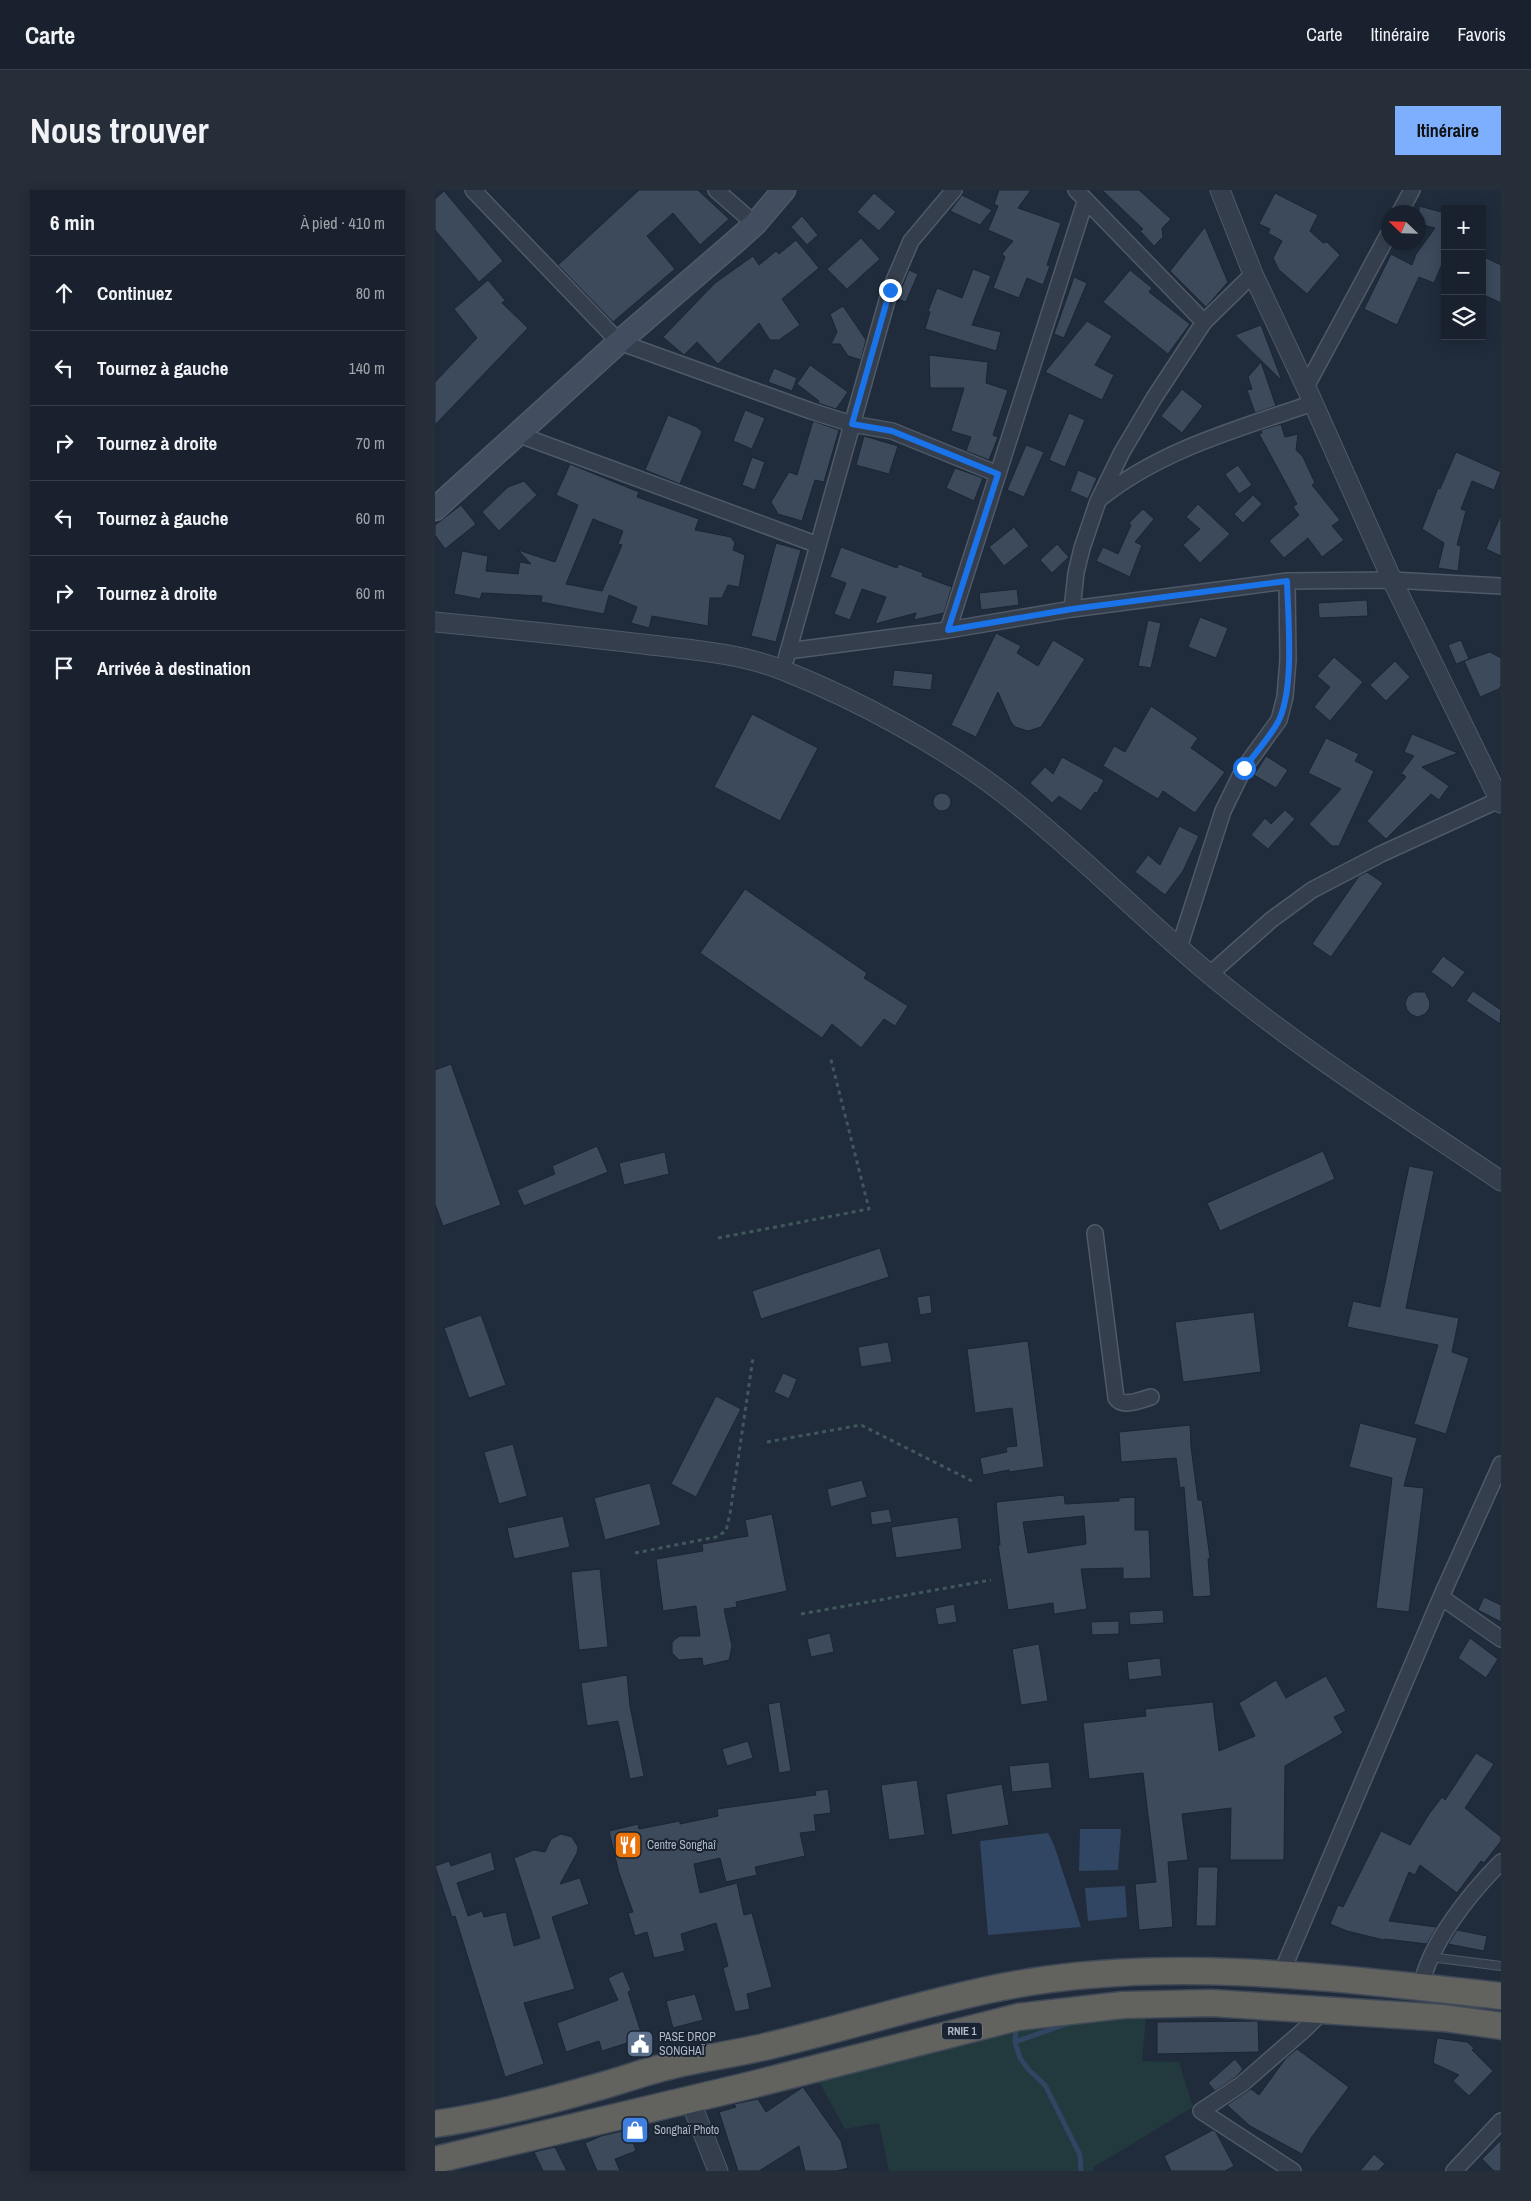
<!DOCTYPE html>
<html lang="fr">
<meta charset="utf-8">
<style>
:root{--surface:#18212d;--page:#252e39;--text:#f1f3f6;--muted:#9fa3aa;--line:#363e49;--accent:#7eafff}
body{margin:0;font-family:"Archivo Narrow",sans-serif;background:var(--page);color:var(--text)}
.controls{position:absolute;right:15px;top:15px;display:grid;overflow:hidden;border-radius:0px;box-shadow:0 2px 12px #0003}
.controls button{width:45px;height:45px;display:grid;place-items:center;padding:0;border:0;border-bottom:1px solid var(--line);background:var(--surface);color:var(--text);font:25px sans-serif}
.compass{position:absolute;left:946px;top:15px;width:45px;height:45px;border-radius:50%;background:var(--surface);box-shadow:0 2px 12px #0003;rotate:293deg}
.stop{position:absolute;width:15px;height:15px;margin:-11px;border:4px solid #1a73e8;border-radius:50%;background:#fff}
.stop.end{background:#1a73e8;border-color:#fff;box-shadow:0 1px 5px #0008}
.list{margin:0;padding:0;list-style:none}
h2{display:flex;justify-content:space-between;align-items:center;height:65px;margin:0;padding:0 20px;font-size:21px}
h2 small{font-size:16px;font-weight:400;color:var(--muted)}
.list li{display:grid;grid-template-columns:32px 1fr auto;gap:15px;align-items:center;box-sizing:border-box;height:75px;padding:0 20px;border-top:1px solid var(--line)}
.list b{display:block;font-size:19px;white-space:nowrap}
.list em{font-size:16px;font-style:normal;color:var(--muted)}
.icon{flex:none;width:28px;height:28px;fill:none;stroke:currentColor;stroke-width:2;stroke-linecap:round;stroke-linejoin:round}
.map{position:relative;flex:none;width:1066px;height:1981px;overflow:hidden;border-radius:0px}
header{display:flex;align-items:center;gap:30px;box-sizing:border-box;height:70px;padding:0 25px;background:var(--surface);border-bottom:1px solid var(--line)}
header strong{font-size:24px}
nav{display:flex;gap:28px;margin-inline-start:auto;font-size:18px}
.intro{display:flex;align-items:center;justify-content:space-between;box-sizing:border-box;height:120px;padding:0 30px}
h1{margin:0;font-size:35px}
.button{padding:12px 22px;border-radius:0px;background:var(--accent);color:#111;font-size:18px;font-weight:700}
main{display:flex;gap:30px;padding:0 30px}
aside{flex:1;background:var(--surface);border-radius:0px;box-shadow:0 2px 12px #0003}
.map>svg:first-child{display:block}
</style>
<header>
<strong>Carte</strong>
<nav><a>Carte</a><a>Itinéraire</a><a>Favoris</a></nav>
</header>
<div class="intro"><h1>Nous trouver</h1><a class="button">Itinéraire</a></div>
<main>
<aside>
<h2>6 min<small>À pied · 410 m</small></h2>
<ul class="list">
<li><svg class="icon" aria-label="ahead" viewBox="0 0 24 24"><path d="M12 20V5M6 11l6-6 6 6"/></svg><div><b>Continuez</b></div><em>80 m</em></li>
<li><svg class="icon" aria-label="left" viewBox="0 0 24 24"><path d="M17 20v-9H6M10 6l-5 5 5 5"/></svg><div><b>Tournez à gauche</b></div><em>140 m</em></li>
<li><svg class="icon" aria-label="right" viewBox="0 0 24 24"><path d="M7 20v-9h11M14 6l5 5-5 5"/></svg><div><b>Tournez à droite</b></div><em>70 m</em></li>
<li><svg class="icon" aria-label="left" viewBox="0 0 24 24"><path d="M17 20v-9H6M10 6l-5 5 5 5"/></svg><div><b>Tournez à gauche</b></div><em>60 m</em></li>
<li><svg class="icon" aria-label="right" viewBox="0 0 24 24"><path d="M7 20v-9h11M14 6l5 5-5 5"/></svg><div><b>Tournez à droite</b></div><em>60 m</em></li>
<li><svg class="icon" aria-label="arrive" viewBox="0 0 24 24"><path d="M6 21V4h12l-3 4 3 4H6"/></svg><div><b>Arrivée à destination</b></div></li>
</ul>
</aside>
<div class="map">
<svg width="1066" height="1981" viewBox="0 0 1066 1981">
<rect width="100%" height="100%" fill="#202c3c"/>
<!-- green -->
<path fill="#223a3d" d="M562,1826l149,1 -4,44 37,1 14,45 -99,60 -1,4h-204l-10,-48 -34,6 -34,-62 127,-39 18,19 41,-10z"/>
<!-- water -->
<path fill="#314663" d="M645,1639h41l-3,41 -39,1z
M613,1643l6,12 27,82 -93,8 -8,-94z
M690,1696l2,31 -39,4 -3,-33z"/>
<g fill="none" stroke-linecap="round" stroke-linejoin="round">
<!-- stream -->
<path stroke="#314663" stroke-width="5" d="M581,1838l-1,14 5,16 9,12 16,15 35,70 1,16
M580,1852l54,-19"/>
</g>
<!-- building -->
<path fill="#3c4a5c" stroke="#1b2533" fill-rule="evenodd" d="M204,0h59l31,29 -29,26 -27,-32 -26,23 28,33 -62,53 -55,-57z
M564,0h32l-13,18 43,15 -14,42 3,1 -7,19 -16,-7 -8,20 -26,-10 12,-31 -3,-3 11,-13 -25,-11 10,-24 -4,-2z
M667,0h37l32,29 -9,9 1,9 -9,9 -14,-15 3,-2z
M9,1l59,70 -24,21 -44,-52v-31z
M439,3l22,19 -17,19 -22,-19z
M840,3l43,22 -8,16 13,12 4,-1 13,13 -33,39 -28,-24 -6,-12 9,-17 -14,-8 2,-4 -11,-5z
M527,5l30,15 -12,15 -30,-14z
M984,16l26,7v44l-11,26 -15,-6 -22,48 -33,-16 27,-55 21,11 4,-11 19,-26 -16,-4z
M367,26l16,19 -11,10 -16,-18z
M770,37l23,55 -22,25 -36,-36z
M426,48l19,21 -33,30 -20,-20z
M361,50l23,28 -37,31 18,26 -21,15h-9l-11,-17 -41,41 -21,-22 -13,13 -21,-18 52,-54 38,-27 6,9 17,-14 3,3z
M1047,66l19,9v38l-19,-9z
M538,79l18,7 -19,49 29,7 -5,19 -71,-22 5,-17 -2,-1 9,-23 25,10z
M474,80l9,4 -12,28 -9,-3z
M695,80l22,18 -3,4 41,32 -22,30 -65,-52z
M639,87l13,6 -23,55 -10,-4z
M53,90l17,20 -3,3 26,25 -93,97v-43l42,-44 -23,-29z
M408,116l23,34 -5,20 -13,-4 -8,-12h-9l6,-12 -7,-18z
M652,131l25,15 -17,29 19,10 -12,25 -57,-28z
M826,135l21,56 -47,-46z
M494,165l59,7 -2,21 22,7 -15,45 5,2 -9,23 -23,-9 5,-14 -20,-6 13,-43h-34z
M826,172l15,44 -21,7 -8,-23 5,-1 -4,-12z
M375,175l38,27 -12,17 -18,-6 1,-2 -22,-17z
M339,178l23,10 -5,13 -24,-9z
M747,199l21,17 -21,27 -21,-17z
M310,220l20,8 -13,31 -19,-8z
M634,223l16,7 -20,47 -16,-7z
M233,225l29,12 5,5 -22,52 -35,-14z
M378,231l26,9 -15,52 -9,-2 -13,41 -24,-7 -7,-12 18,-30 8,3z
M846,234l4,13 13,-3 -2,16 7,7 12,26 -3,2 28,35 -8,6 12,14 -22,17 -14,-19 -24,20 -15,-17 30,-26 -6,-8 4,-3 -38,-70 3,-1 -1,-3z
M429,246l34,10 -9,28 -33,-9z
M591,255l18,7 -20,45 -17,-7z
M1021,262l45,20 -7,18 -22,-9 -11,28 5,2 -9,34 4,1 -3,25 -20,-3 6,-25 -22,-14 16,-41 2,1z
M317,267l13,5 -10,28 -13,-5z
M135,274l69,28 -2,5 62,22 -4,11 36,7 4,6 -2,7 12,5 -6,32 -11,-2 -6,13h-12l-2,28 -56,-10 -3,12 -18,-5 6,-16 -28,-12 -5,19 -63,-12 1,-6 -60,-3 -2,6 -26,-5 8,-43 26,5 -2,15 32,3 2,-12 11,2 -13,-14 37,12 23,-57 -22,-10zM158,329l30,12 -5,13 4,1 -20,46 -36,-7z
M803,275l14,20 -13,9 -14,-20z
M520,278l28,10 -9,23 -28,-13z
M643,280l19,8 -9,21 -18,-8z
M89,291l13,14 -38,36 -17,-19 26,-25z
M818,305l9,9 -19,19 -9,-9z
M763,314l32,30 -30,29 -17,-18 17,-16 -14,-12z
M26,315l15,19 -31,25 -10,-14v-10z
M708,319l11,10 -19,23 7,3 -12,32 -34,-16 7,-14 15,7 13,-29 -2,-2z
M1066,325v41l-15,-7z
M579,337l15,19 -25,20 -15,-19z
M341,353l25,7 -25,92 -25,-6z
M622,354l12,13 -17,16 -12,-13z
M406,357l56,21 2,-4 24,9 -1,3 30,11 -8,26 -30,7 2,-7 -41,11 11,-27 -24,-8 -12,31 -16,-6 12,-31 -16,-6z
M582,399l2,16 -38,5 -2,-17z
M932,410l1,16 -49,2 -1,-15z
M765,427l28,11 -12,30 -28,-11z
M713,430l13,3 -10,45 -13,-2z
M561,443l25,13 -4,7 21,13 15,-26 32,19 -44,68 -13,4 -13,-4 -4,-5 -13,-30 -22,45 -25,-12z
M1026,450l8,19 -13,5 -8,-19z
M1055,462l11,6v28l-2,3 -19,8 -16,-36z
M899,467l29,25 -33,39 -16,-14 16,-20 -13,-11z
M960,471l15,16 -24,24 -16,-16z
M459,480l39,4 -2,16 -39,-4z
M716,516l47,32 -7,10 34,24 -30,41 -32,-22 -5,8 -55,-33 11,-20 11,6z
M317,524l66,34 -38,73 -66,-34z
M977,544l46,19 -36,14 27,19 -10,14 -8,-6 -45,45 -19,-18 39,-44 -3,-3 -4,2 15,-20 -10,-4z
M891,548l33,16 -4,7 19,10 -35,75h-7l-23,-22 32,-35 -33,-16z
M831,566l22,14 -12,18 -22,-13z
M627,567l42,23 -7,13 -2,-1 -14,19 -22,-15 -7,7 -22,-20 15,-16 8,7z
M498 612a9 9 0 1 1 18 0a9 9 0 1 1-18 0Z
M850,620l10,9 -27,30 -17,-14 14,-17 6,6z
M744,636l20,10 -16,35 -18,24 -30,-23 13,-17 12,10z
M932,682l16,11 -52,74 -19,-13 47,-68z
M310,699l122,84 -3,5 44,28 -13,20 -11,-7 -23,29 -29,-24 -10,14 -122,-85z
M1008,766l22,16 -12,16 -22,-16z
M1038,801l28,19 -1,14 -34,-23z
M979,802h11l5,10 -1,7 -4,5 -7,3 -6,-2 -5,-5 -2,-7 3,-7z
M16,874l50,141 -58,21 -8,-22v-134z
M162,956l11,26 -84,34 -7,-16 38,-16 -3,-8z
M888,961l12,28 -115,52 -13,-28z
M230,962l4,22 -45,11 -5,-22z
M974,976l25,5 -28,137 53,10 -7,34 17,6 -23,76 -32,-10 24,-79 -91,-18 6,-26 27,6z
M445,1058l9,29 -128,42 -9,-28z
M495,1105l2,18 -12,2 -3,-18z
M819,1122l7,60 -78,10 -8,-60z
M46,1125l25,70 -37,13 -25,-70z
M593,1151l16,126 -35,5v-2l-26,5 -3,-17 27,-6 -1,-5 11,-1 -5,-38 -37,5 -8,-64z
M453,1152l4,20 -31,5 -3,-20z
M348,1183l14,6 -8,20 -15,-7z
M281,1206l25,13 -45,88 -25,-13z
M925,1233l57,15 -13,48 20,2 -15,124 -33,-4 16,-130 -43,-11z
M755,1235l1,22 7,53h4l8,58 -2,1 3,37 -18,1 -9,-110 -4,1 -4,-30 -55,4 -2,-30z
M78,1254l14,52 -28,8 -15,-52z
M427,1290l5,17 -36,10 -4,-18z
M215,1293l11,42 -56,15 -11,-42z
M629,1305l1,9 54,-3v-3l16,-1v33h14l2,48 -28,1v-11l-42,1 6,40 -33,5 -1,-11 -45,7 -10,-65h2l-4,-43zM649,1326l2,28 -58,9 -5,-31z
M454,1319l3,13 -20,3 -2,-13z
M337,1324l15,77 -51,11 1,5 -13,2 8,37 -3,14 -26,6 -1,-8 -23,2 -7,-7v-10l3,-4 5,-3h20l-4,-30 -33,5 -7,-52 47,-8 -1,-7 46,-8 -3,-16z
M128,1326l7,31 -56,12 -7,-31z
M523,1327l4,32 -66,9 -5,-31z
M165,1379l8,78 -29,3 -8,-78z
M1049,1407l17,8v17l-23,-12z
M519,1414l3,18 -19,3 -3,-17z
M728,1420l1,13 -34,2 -1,-13z
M684,1431v13l-27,1 -1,-13z
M395,1443l4,19 -23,5 -4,-18z
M1035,1448l28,21 -12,19 -28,-20z
M604,1454l9,57 -27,4 -9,-56z
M725,1468l2,18 -33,4 -2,-18z
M192,1485l3,31 14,70 -14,3 -12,-58 -31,5 -6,-43z
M891,1486l20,35 -12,6 9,16 -58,33 -1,94h-54l1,-52 -49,6 6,46 -20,2 5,65 -34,3 -4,-46 21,-2 -13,-109 -54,6 -6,-56 63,-7 -1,-7 68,-7 6,49 36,-15 -16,-33 37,-23 10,18z
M345,1512l11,69 -12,2 -11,-69z
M313,1551l5,17 -26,8 -5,-17z
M1041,1563l18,11 -29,44 36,29v4l-17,22 -3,-2 -24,32 -37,-28 -5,10 -6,-3 -20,49 48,6 -10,17 -42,-5 -1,1 -37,-9 -17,-7 8,-19 5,2 38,-76 29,14 19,-31 13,-17 3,3z
M614,1572l3,26 -40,4 -3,-26z
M482,1590l8,55 -36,5 -8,-55z
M567,1594l7,41 -57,10 -6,-41z
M393,1599l3,24 -17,2 2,16 -16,2 5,23 -50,11 2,8 -31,7 -6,-24 -26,6 6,29 37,-10 7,32 8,-2 20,74 -25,7 3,15 -15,3 -12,-44 5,-2 -12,-43 -35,11 4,17 -31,7 -7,-26 -12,4 -7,-23 5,-1 -14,-39 -10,-42 29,-7 1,5 41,-8v3l38,-8 -1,-7 99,-14 -1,-4z
M126,1644l11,3 6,10 -1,6 -17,31 20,-6 9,26 -37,13 23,72 -51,14 20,61 -39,13 -50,-161 -3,1 -17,-51 14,-5 2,5 40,-14 4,18 -38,13 11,33 14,-5 2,6 22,-5 8,34 26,-8 -26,-80 20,-8 11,2 6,-13z
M763,1677h20l-2,59h-20z
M1022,1740l30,6 -3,15 -36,-7z
M188,1781l8,19 -3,2 15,46 -41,13 -3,-10 -33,11 -9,-29 61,-23 -10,-22z
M260,1804l8,26 -30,8 -7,-27z
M823,1831l1,31 -102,2v-32z
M1002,1848l30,4 7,6 -2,2 21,21 -24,25 -16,-15 6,-6 -26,-12z
M862,1859l52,38 -38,51 -9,16 -52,-28 -23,-21 24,-16 8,6 27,-37z
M800,1869l8,10 -7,8 -21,14 -7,-8z
M368,1897l38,54 7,27 -11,3h-32l-6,-25 -40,25h-21l-19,-59 17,-5 -2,-3 24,-5 8,13z
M212,1935l2,7 -17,6 4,13 -21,8 5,12h-23l-12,-28 16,-7z
M778,1940l3,2 18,34 -9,5h-54l-7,-15z
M1066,1950v31h-7l-12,-12z
M120,1957l12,24h-24l-9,-19z
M939,1964l11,10 -7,7h-18z"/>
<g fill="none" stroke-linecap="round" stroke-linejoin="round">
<!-- service casing -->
<g stroke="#4f5967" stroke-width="10">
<path id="service" d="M995,1767l71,9"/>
</g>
<!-- minor casing -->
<g stroke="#4f5967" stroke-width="18">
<path id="minor" d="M38,0l146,152 192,69 41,13 40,7 106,43
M281,0l39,34
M641,0l128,132
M965,22l12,-22
M871,197l83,-154
M82,244l301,111
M666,308c61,-49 140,-70 212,-95
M637,419l4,-36 6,-25 16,-47 24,-49 32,-54 50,-76 49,-48
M513,440l137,-428
M353,461l160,-21 124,-21 215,-28 105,-1 109,6
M351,469l104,-369 21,-49 43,-51
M744,758l44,-137 21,-43 35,-48 6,-23 3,-37 -1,-79
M775,784l61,-54 41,-30 69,-36 120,-55
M660,1043l21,165c7,10 24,2 35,-1
M1006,1407l60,42
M846,1784l160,-377 60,-133
M986,1797c8,-43 49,-94 80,-125
M858,1981l-92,-60 41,-27 63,-55 19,-19
M1019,1981l47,-50"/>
</g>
<!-- tertiary casing -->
<g stroke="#4f5967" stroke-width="21">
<path id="tertiary" d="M785,0l33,84 53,113 86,193 109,223
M0,432c72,7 144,14 216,23 45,5 92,9 134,26 75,30 158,75 222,125 70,55 132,119 200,176 92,77 195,142 294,209
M255,1910l28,71"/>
</g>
<!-- secondary casing -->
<g stroke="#4f5967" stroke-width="25">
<path id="secondary" d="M0,319l184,-167 117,-101 19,-17 29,-34"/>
</g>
<!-- trunk casing -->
<g stroke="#3f4957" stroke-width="29">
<path id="trunk" d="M0,1934c54,-8 107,-21 159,-36 27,-7 52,-17 79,-23 30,-7 61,-11 91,-18 79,-18 157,-44 238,-60 162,-32 336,-9 499,9
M0,1970l316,-75 267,-68 105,-12 89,-2 232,15 57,8"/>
</g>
<!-- path -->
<path stroke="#40575b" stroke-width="3" stroke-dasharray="4 4" stroke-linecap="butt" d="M283,1048l151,-29 -39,-153
M332,1252l94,-17 111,56
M200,1363l81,-16 10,-6 4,-17 23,-156
M366,1424l190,-34"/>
<!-- service -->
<use href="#service" stroke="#343e4c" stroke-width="8"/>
<!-- minor -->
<use href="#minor" stroke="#343e4c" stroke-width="15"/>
<!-- tertiary -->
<use href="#tertiary" stroke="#343e4c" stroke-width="19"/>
<!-- secondary -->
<use href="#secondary" stroke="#424d60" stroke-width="22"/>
<!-- trunk -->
<use href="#trunk" stroke="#62625e" stroke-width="26"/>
</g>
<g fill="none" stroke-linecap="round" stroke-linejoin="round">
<!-- route -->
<path stroke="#1a73e8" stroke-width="6" d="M455,100l-38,134 40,7 106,43 -50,156 124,-21 215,-28c1,38 8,108 -9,141 -9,16 -22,31 -34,46"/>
</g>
<!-- icons -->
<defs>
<g id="restaurant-square" transform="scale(1.4375)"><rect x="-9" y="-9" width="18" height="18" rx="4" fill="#e8710a" stroke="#1a2331"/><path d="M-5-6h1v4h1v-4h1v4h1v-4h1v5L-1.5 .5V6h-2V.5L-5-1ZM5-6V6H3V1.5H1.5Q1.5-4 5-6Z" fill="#fff"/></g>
<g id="civic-square" transform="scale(1.4375)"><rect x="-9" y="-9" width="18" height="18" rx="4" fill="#5c6f8a" stroke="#1a2331"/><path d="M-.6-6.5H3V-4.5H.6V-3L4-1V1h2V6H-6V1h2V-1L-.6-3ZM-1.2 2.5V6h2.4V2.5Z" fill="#fff"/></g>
<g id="shop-square" transform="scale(1.4375)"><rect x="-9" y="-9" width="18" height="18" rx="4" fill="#3f7fe0" stroke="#1a2331"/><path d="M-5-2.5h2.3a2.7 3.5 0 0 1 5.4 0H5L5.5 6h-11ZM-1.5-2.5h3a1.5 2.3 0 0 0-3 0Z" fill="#fff"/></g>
</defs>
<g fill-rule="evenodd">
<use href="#restaurant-square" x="193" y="1655"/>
<use href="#civic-square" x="205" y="1854"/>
<use href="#shop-square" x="200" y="1940"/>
</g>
<g text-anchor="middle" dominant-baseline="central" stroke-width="4" stroke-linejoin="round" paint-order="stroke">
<!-- shield labels -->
<rect fill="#1a2331" stroke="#828c9b" stroke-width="1" x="507" y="1832.5" width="40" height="17" rx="4"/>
<g font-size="11" font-weight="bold" fill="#afb9c8">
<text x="527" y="1841">RNIE 1</text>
</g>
<!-- poi labels -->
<g font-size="12" fill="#afb9c8" stroke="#1a2331" text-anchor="start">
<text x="212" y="1655">Centre Songhaî</text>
<text x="224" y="1847">PASE DROP<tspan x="224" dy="14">SONGHAÏ</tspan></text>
<text x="219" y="1940">Songhaï Photo</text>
</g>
</g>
</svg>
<div class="controls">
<button>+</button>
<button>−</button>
<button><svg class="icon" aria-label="layers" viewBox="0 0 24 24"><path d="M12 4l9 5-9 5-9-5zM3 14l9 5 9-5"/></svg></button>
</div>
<svg class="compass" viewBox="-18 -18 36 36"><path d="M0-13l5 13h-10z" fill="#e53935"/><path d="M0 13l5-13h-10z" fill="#9fa3aa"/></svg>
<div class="stop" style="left:809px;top:578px"></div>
<div class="stop end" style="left:455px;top:100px"></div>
</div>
</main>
